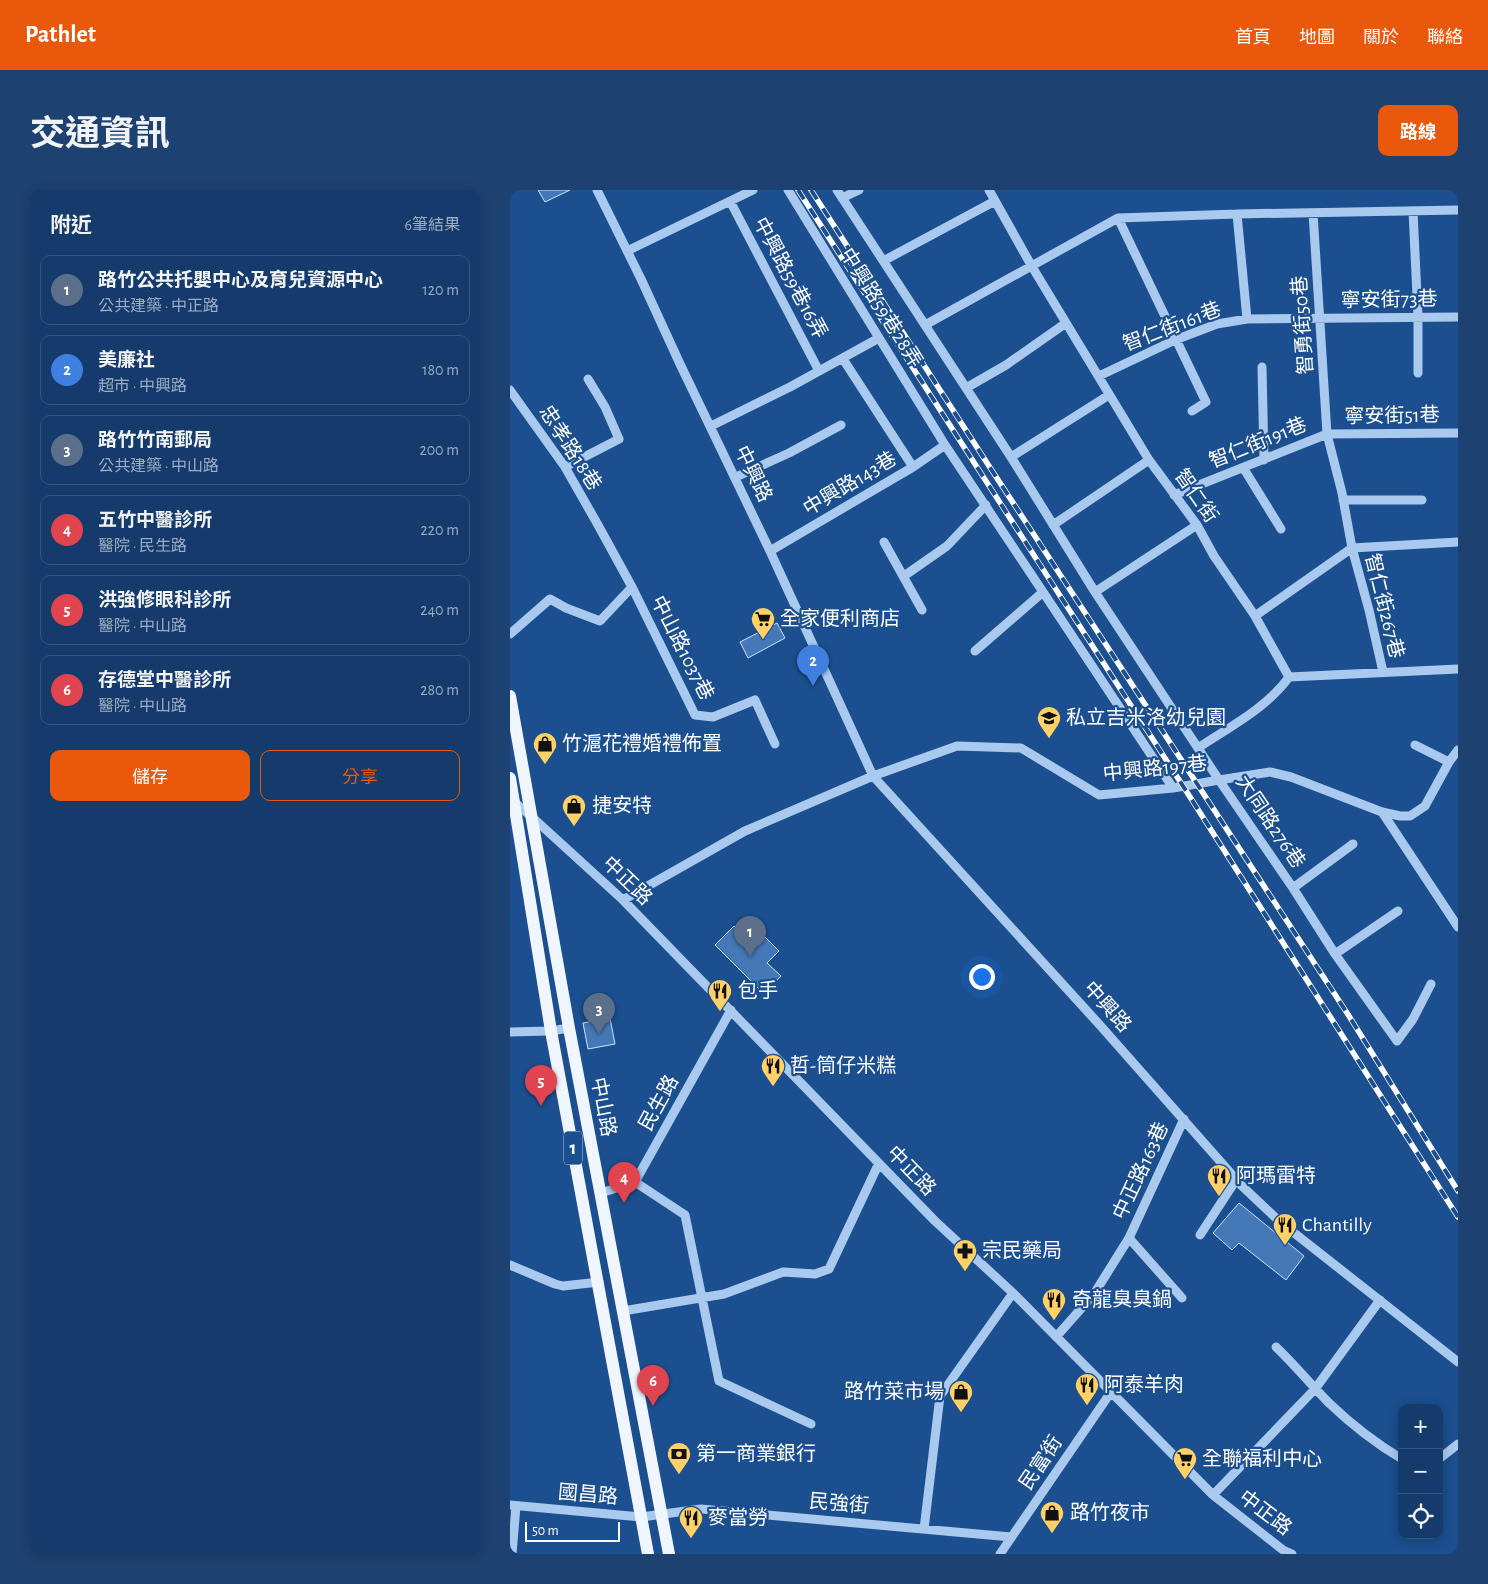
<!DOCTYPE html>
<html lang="zh-TW">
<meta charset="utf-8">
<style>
:root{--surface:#143b6b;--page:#1d4271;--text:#f1f3f6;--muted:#9dadc1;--line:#33557e;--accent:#ea580c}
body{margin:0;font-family:"Alegreya Sans","Noto Sans TC",sans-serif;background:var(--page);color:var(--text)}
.controls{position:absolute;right:15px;bottom:15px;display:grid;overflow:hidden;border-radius:10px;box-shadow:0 2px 12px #0003}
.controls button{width:45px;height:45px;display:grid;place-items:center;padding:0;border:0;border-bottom:1px solid var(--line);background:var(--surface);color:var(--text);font:25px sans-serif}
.scale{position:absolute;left:15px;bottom:12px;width:95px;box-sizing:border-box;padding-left:5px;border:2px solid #fff;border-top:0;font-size:14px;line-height:18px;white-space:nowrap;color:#fff;-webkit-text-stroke:4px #1b4f8f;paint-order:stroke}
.you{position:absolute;left:471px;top:786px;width:18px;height:18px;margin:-12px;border:4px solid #fff;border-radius:50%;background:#1a73e8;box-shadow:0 0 0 8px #1a73e833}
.badge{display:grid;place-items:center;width:32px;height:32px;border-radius:50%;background:var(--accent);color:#fff;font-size:16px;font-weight:700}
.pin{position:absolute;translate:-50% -41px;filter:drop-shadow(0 1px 2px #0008)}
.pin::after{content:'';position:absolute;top:26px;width:18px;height:15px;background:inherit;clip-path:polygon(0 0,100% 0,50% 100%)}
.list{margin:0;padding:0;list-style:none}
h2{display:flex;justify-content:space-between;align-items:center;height:65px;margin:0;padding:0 20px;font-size:21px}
h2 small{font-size:16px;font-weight:400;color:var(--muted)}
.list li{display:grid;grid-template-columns:32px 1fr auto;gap:15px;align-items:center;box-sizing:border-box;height:70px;margin:0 10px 10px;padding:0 10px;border:1px solid var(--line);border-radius:10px}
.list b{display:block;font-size:19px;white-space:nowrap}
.list p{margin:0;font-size:16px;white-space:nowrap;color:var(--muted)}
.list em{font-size:16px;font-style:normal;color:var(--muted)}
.actions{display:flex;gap:10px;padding:15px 20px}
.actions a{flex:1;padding:11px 0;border:1px solid var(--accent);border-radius:10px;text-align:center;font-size:18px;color:var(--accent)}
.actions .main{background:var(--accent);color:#fff}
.icon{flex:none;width:28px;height:28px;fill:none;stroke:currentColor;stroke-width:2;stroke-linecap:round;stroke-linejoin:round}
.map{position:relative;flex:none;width:948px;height:1364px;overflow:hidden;border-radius:10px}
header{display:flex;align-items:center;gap:30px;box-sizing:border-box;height:70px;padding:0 25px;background:var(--accent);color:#fff}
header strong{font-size:24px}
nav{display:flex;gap:28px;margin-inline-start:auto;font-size:18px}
.intro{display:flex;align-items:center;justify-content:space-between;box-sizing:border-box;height:120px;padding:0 30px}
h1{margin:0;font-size:35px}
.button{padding:12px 22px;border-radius:10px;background:var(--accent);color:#fff;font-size:18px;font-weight:700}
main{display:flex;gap:30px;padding:0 30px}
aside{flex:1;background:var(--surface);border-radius:10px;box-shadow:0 2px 12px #0003}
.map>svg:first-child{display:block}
</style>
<header>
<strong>Pathlet</strong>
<nav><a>首頁</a><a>地圖</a><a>關於</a><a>聯絡</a></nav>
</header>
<div class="intro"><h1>交通資訊</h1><a class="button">路線</a></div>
<main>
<aside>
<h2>附近<small>6筆結果</small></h2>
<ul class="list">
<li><span class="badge" style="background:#5c6f8a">1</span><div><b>路竹公共托嬰中心及育兒資源中心</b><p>公共建築 · 中正路</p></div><em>120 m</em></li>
<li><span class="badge" style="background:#3f7fe0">2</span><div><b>美廉社</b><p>超市 · 中興路</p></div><em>180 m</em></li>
<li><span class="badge" style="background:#5c6f8a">3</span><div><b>路竹竹南郵局</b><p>公共建築 · 中山路</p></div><em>200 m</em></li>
<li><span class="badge" style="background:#e0444e">4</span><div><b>五竹中醫診所</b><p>醫院 · 民生路</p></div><em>220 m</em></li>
<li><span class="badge" style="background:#e0444e">5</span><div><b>洪強修眼科診所</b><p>醫院 · 中山路</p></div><em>240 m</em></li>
<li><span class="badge" style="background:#e0444e">6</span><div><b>存德堂中醫診所</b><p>醫院 · 中山路</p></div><em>280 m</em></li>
</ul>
<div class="actions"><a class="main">儲存</a><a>分享</a></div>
</aside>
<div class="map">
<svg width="948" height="1364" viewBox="0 0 948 1364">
<rect width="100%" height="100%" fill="#1b4f8f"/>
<!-- building -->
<path fill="#4478b7" stroke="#cfe3fa" d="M28,0h32l-25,12z
M267,433l8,15 -37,20 -8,-16z
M224,736l14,14 10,-10 21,21 -12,12 14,13 -17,18 -49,-49z
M100,828l5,26 -27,5 -5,-26z
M729,1013l65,53 -18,24 -47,-37 -7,7 -19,-17z"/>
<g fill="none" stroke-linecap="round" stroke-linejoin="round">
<!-- minor -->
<path stroke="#a9c9ee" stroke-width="9" d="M87,0l44,89 39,85 90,187 103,225 225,247 144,163 37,35 179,141
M278,0l157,255 98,147
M479,0l42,75 118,195 48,65 17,31 41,60 34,61 169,-8
M332,8l17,-8
M220,11l89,170
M903,21l5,106v56
M803,23l14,221 15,59 10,55 106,-6
M727,24l10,105
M608,28l88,184 -14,9
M117,61l126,-61
M375,70l110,-59
M415,135l193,-107 119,-4 221,-4
M333,169l70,108
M752,177l2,93
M589,186l76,-36 42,-16 30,-5 211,-2
M456,198l40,-23 60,-42
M0,200l55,77 33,58 34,62 63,128 18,2 42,-17 20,44
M201,236l79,-39 89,-49
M501,267l98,-62
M55,277l54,-28 -14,-32 -17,-28
M734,279l37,60
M226,287l53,-24 52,-28
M664,305l153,-61 131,-1
M833,310h79
M543,335l96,-65
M374,352l38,68
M260,361l143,-84 32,-22
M394,386l43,-30 39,-41
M585,402l102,-67
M745,426l97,-68 17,62 14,62
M0,444l40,-35 16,9 34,13 32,-34
M465,461l68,-59 130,196
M905,555l34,17
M688,558c31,-21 69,-40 91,-71
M3,611l19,16 91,83 312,321 78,72 200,202 70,55 9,4
M872,622l76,115
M783,698l60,-44
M113,710l122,-69 128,-55 84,-30 64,2 78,47 74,-7 46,-8 -124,-188 -84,-135 -174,-267
M825,764l63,-43
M921,794l-18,35 -16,22 -62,-87 -42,-66 -74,-108 51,-8 21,5 91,35 18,4h10l15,-10 24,-44 9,-12
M0,842l41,-1 18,-3
M125,992l50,33 34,166 92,43
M91,1003l34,-11 96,-172
M690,1045l36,-55
M619,1048l53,60
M0,1075l45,19 8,2 36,-4
M113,1121l101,-17 59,-22 32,2 14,-5 50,-106
M546,1147l38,-43 35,-56 55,-119
M766,1157c19,18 35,38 53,56 23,22 46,40 73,56
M929,1269l19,-15
M703,1305l102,-106 65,-89
M0,1315l131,12 60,-8 310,28
M414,1339l16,-133 73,-103
M2,1364l4,-48
M490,1364l111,-162"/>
<!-- major -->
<path stroke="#f0f6ff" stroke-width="12" d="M0,506l59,332 100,526
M0,588l41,253 97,523"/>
<!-- rail casing -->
<g stroke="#fff" stroke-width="5.5">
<path id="rail" d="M288,0l385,596 275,431
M301,0l178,276 360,550 109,175"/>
</g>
<!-- rail -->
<use href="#rail" stroke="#1b4f8f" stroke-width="4" stroke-dasharray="11" stroke-linecap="butt"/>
</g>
<!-- icons -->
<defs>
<g id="supermarket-pin" transform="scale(1.25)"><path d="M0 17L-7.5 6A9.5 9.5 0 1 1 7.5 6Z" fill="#ffd166" stroke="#1b4f8f"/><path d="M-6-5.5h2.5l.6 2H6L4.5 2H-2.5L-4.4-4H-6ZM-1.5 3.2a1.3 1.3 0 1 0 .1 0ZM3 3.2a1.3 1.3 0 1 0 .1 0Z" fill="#111"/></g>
<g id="school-pin" transform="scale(1.25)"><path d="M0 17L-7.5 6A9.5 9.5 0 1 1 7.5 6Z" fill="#ffd166" stroke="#1b4f8f"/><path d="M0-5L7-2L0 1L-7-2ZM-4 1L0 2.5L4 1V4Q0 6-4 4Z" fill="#111"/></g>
<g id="shop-pin" transform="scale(1.25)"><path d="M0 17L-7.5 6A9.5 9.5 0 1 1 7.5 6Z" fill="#ffd166" stroke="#1b4f8f"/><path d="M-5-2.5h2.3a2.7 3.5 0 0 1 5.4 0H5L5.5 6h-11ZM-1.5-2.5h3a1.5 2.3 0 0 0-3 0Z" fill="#111"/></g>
<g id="restaurant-pin" transform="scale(1.25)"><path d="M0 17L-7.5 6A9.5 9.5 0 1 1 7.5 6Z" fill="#ffd166" stroke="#1b4f8f"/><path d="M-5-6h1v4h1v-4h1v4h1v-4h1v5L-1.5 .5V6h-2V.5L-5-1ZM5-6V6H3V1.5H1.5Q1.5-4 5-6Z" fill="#111"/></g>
<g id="pharmacy-pin" transform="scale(1.25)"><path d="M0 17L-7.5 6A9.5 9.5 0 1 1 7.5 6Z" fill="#ffd166" stroke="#1b4f8f"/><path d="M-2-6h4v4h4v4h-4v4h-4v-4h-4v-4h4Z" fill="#111"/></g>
<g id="bank-pin" transform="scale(1.25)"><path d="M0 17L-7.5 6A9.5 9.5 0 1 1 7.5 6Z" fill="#ffd166" stroke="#1b4f8f"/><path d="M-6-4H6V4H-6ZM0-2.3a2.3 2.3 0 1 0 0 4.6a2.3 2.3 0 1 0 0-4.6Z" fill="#111"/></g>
</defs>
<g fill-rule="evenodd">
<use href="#supermarket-pin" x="253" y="429"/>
<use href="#school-pin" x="539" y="528"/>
<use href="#shop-pin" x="35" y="554"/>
<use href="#shop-pin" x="64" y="616"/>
<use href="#restaurant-pin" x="210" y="801"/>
<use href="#restaurant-pin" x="263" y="876"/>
<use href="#restaurant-pin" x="709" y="986"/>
<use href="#restaurant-pin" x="775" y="1035"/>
<use href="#pharmacy-pin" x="455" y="1061"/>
<use href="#restaurant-pin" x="544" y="1110"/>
<use href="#restaurant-pin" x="577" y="1195"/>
<use href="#shop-pin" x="451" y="1202"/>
<use href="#bank-pin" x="169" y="1264"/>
<use href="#supermarket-pin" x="675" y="1269"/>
<use href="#shop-pin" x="542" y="1323"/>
<use href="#restaurant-pin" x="181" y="1328"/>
</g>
<g text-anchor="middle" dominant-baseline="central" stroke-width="4.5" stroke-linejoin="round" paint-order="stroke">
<!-- shield labels -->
<rect fill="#1b4f8f" stroke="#bbcadd" stroke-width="1" x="54" y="941.5" width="18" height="33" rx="4"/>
<g font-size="19" font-weight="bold" fill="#fff">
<text x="63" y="958">1</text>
</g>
<!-- street labels -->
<g font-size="20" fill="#fff" stroke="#1b4f8f">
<text transform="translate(280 88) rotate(62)">中興路59巷16弄</text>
<text transform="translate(879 110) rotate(-1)">寧安街73巷</text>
<text transform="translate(371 118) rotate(58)">中興路59巷28弄</text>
<text transform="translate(793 135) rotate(-94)">智勇街50巷</text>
<text transform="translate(662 137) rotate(-21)">智仁街161巷</text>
<text transform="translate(882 226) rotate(-1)">寧安街51巷</text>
<text transform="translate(748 253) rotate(-22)">智仁街191巷</text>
<text transform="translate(60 258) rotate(57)">忠孝路18巷</text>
<text transform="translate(243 284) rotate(64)">中興路</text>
<text transform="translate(340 294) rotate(-31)">中興路143巷</text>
<text transform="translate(686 306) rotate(55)">智仁街</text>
<text transform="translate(874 416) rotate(76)">智仁街267巷</text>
<text transform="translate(172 458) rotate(63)">中山路1037巷</text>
<text transform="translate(645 579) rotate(-6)">中興路197巷</text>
<text transform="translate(760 632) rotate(56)">大同路276巷</text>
<text transform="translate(117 691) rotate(44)">中正路</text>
<text transform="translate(597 817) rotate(48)">中興路</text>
<text transform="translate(149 913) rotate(-61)">民生路</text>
<text transform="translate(93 917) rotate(79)">中山路</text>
<text transform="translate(401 981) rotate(46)">中正路</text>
<text transform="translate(631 981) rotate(-65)">中正路163巷</text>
<text transform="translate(531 1273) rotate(-56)">民富街</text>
<text transform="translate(78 1305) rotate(5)">國昌路</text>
<text transform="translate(329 1314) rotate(5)">民強街</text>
<text transform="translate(755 1323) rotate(37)">中正路</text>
</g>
<!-- poi labels -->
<g font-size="20" fill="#fff" stroke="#1b4f8f" text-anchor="start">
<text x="270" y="429">全家便利商店</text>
<text x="556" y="528">私立吉米洛幼兒園</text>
<text x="52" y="554">竹滬花禮婚禮佈置</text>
<text x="82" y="616">捷安特</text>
<text x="228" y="801">包手</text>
<text x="280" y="876">哲-筒仔米糕</text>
<text x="726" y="986">阿瑪雷特</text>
<text x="792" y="1035">Chantilly</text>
<text x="472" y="1061">宗民藥局</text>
<text x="562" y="1110">奇龍臭臭鍋</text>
<text x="594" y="1195">阿泰羊肉</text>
<text x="434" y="1202" text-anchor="end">路竹菜市場</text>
<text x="186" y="1264">第一商業銀行</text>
<text x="692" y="1269">全聯福利中心</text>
<text x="560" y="1323">路竹夜市</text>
<text x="198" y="1328">麥當勞</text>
</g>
</g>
</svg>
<div class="controls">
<button>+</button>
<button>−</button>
<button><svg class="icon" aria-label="locate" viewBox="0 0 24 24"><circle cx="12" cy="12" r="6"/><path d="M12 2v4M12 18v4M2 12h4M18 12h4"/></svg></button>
</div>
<div class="scale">50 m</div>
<div class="you"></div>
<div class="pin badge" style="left:240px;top:767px;background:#5c6f8a">1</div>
<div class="pin badge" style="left:303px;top:496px;background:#3f7fe0">2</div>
<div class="pin badge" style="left:89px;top:844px;background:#5c6f8a">3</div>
<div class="pin badge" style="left:114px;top:1013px;background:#e0444e">4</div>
<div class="pin badge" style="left:31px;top:916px;background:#e0444e">5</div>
<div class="pin badge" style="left:143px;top:1216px;background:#e0444e">6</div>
</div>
</main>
